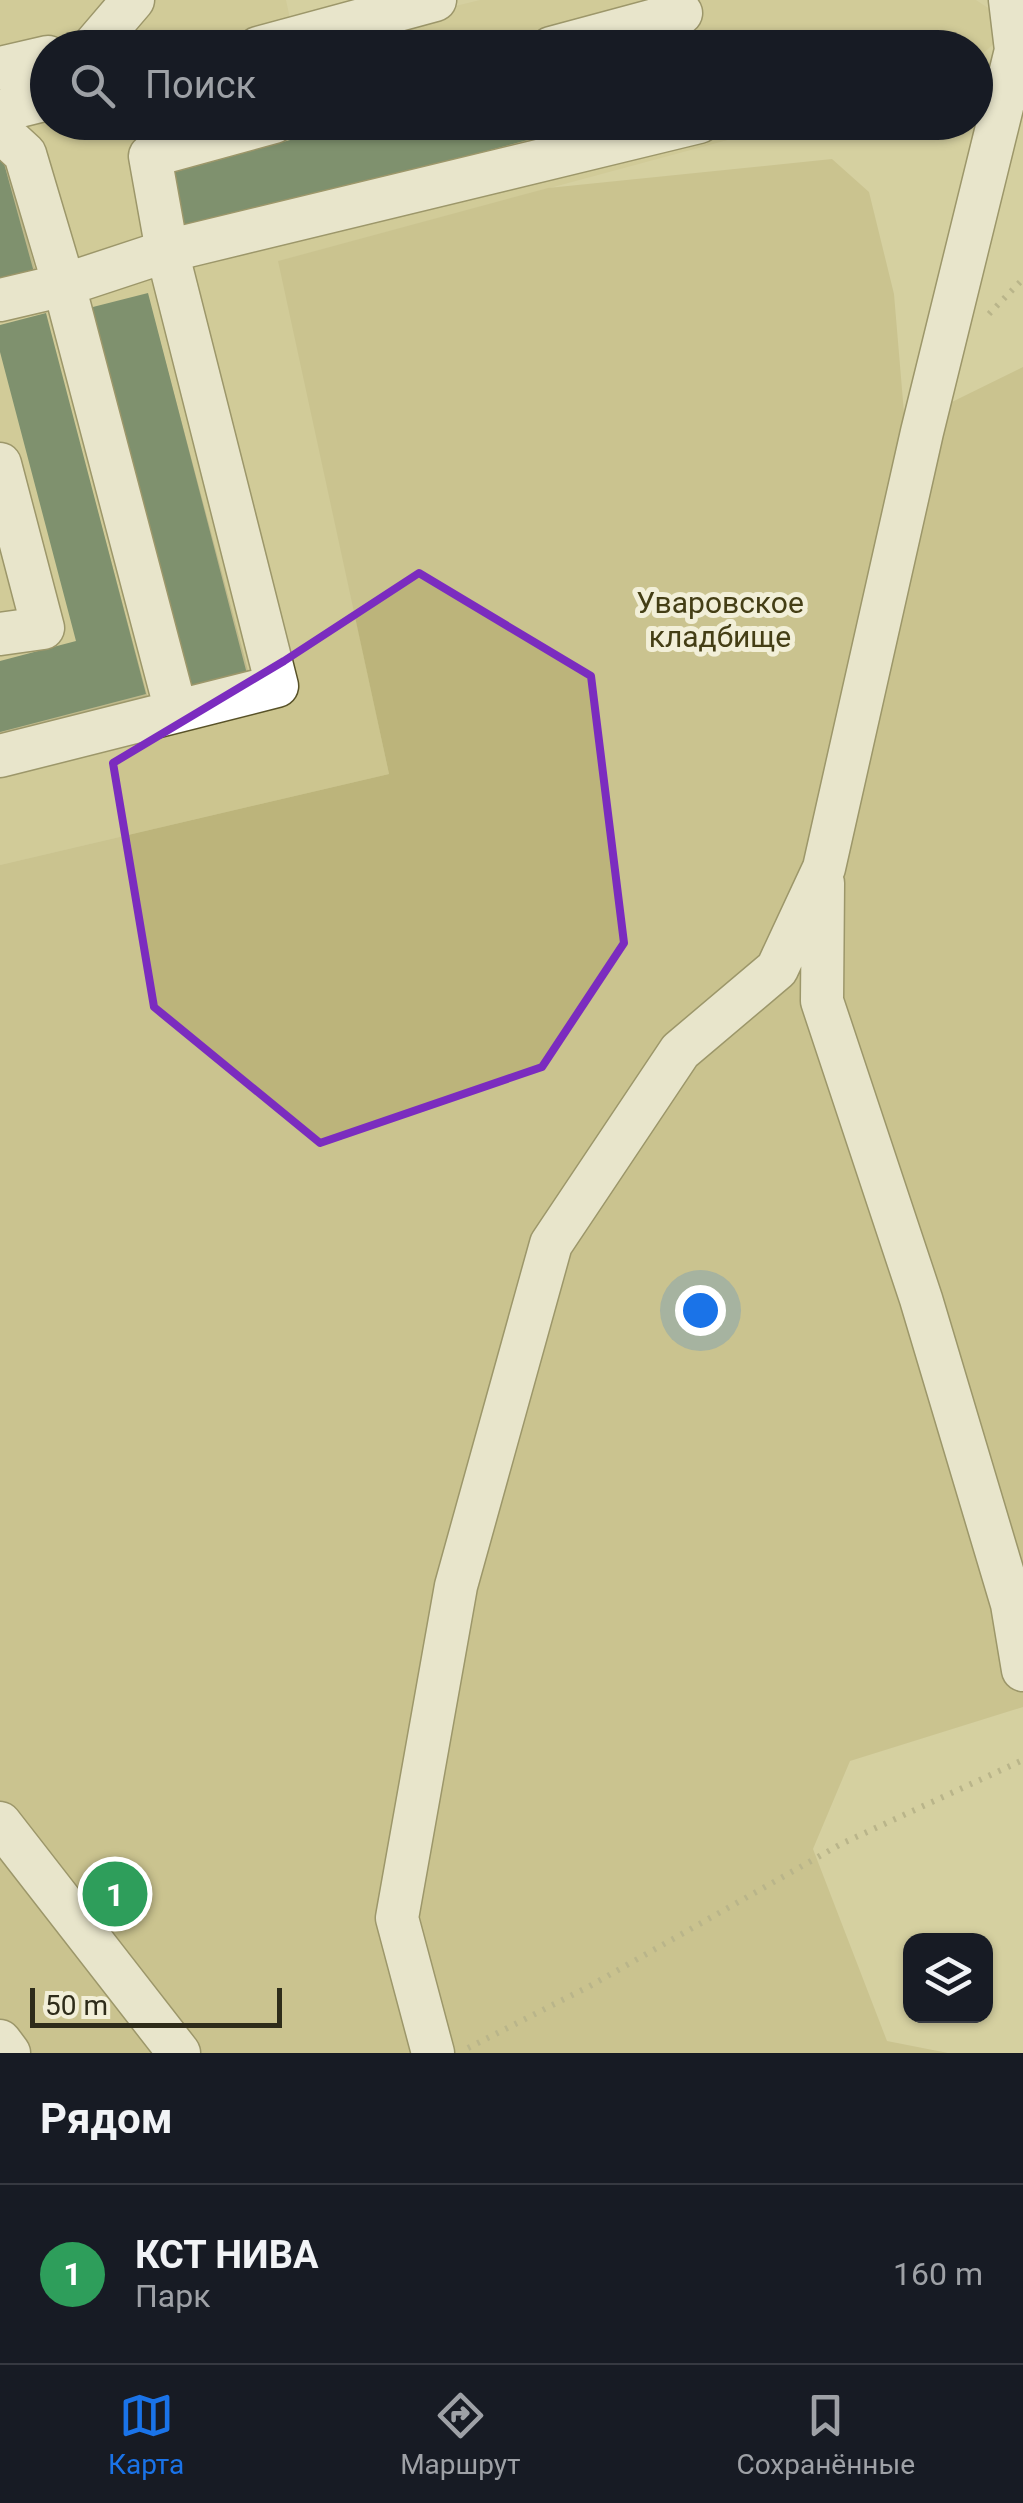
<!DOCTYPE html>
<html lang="ru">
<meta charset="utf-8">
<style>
:root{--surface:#171b24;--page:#20242c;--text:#f1f3f6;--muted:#9ea1a6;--line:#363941;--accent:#1a73e8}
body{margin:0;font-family:Roboto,sans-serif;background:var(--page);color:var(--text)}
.controls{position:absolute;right:30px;bottom:30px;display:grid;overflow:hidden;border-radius:20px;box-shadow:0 2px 8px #0004}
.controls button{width:90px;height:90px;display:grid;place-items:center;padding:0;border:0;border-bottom:2px solid var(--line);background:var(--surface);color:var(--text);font:50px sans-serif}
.scale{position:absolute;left:30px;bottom:25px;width:252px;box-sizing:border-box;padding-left:10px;border:5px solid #2e2c1a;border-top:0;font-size:28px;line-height:35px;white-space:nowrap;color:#2e2c1a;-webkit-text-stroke:8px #f2efd8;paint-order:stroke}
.you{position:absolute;left:700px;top:1310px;width:35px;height:35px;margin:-25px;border:8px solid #fff;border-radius:50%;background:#1a73e8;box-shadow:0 0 0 15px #1a73e833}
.badge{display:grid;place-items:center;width:65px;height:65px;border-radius:50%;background:var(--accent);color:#fff;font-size:32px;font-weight:700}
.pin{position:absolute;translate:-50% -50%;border:5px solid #fff;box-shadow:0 2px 10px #0006}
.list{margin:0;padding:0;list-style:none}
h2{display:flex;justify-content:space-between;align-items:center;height:130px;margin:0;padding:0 40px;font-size:42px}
h2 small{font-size:32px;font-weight:400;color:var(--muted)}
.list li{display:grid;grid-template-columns:65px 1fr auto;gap:30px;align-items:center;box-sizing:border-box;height:180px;padding:0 40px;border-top:2px solid var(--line)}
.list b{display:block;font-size:38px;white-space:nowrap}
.list p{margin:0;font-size:32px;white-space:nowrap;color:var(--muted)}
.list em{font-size:32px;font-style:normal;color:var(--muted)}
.icon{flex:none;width:55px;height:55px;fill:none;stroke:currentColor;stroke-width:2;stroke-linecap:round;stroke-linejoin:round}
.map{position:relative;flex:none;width:1023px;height:2053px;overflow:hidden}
.search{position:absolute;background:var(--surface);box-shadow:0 2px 8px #0004;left:30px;right:30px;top:30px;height:110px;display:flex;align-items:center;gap:25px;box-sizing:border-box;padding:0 35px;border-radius:55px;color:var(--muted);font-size:38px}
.sheet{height:310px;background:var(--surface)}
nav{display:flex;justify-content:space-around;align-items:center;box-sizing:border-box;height:140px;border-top:2px solid var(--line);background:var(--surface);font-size:28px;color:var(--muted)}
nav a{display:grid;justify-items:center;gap:5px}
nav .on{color:var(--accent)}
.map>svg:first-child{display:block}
</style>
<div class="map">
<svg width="1023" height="2053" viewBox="0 0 1023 2053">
<rect width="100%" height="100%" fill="#d5d0a1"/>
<!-- built -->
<path fill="#ccc58f" d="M0,0h286l5,23 -96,24 -147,1 -48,50z
M480,0h496l38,25 -38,35v-12h-694z
M47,104l1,18 743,1 -512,138 110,513 -389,91v-747z"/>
<!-- green -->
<path fill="#bcb47b" d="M832,159l37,33 25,102 11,131 118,-58v1340l-173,54 -37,88 74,192 61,12h-948v-1188l389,-91 -111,-513 270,-73z"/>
<!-- shadow -->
<path fill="#0003" d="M365,122h243l-421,115z
M0,138l38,142 -38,10z
M148,296l102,382 -60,15z
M45,316l103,382 -148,39v-74l79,-20 -79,-301v-14z"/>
<!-- building -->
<path fill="#174531" d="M684,33l4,15h-53v-2z
M355,122h231l1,2 -407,110 -16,-59z
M0,149l35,127 -35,9z
M148,293l99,381 -64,16 -98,-381z
M46,313l100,381 -146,38v-71l76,-20 -76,-289v-27z"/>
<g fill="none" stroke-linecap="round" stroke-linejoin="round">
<!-- minor casing -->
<g stroke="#585228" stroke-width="45">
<path id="minor" d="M92,48l41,-48
M258,48l177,-48
M551,48l130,-35
M0,68l48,-11
M0,111l48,-12
M0,131l25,23 39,131 112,426
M0,300l64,-15 103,-34 532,-129
M0,464l43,164 -43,6
M0,756l277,-70 -110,-435 -17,-95 124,-34
M823,883l-1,118 99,298 91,305 11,66
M0,1823l179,230
M0,2041l9,12
M433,2053l-36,-135 59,-332 95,-342 129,-193 97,-82 47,-101 98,-436 94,-382 -6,-50"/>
</g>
<!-- path -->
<path stroke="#98946f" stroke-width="6" stroke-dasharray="2.5 8" stroke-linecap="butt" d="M989,314l34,-35
M468,2048l120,-61 253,-143 182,-84"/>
<!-- minor -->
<use href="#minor" stroke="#fff" stroke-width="42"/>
</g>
<!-- marked area -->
<path d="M0 0H1023V2053H0ZM419,573l172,103 33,267 -82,124 -222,76 -166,-136 -41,-244 171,-102z" fill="#d5d0a1" fill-opacity=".55" fill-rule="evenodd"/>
<path fill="none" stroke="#7b2cbf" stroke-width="8" stroke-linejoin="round" d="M419,573l172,103 33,267 -82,124 -222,76 -166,-136 -41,-244 171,-102z"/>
<g text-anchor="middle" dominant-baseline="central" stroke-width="10" stroke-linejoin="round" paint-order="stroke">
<!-- park labels -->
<g font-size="30" fill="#443e15" stroke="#f2efd8">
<text x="720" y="602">Уваровское<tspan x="720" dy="34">кладбище</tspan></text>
</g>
</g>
</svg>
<div class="controls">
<button><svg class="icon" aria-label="layers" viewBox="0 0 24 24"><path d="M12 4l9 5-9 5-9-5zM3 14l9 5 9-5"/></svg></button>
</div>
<div class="scale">50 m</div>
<div class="you"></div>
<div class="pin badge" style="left:115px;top:1894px;background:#2e9e5b">1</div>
<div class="search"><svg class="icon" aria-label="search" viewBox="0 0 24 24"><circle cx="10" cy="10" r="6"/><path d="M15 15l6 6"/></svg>Поиск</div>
</div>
<section class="sheet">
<h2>Рядом<small></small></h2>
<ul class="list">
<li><span class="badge" style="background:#2e9e5b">1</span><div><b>КСТ НИВА</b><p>Парк</p></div><em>160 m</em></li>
</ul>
</section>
<nav>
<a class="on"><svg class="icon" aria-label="map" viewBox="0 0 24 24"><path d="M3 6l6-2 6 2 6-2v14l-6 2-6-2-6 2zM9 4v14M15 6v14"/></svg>Карта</a>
<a><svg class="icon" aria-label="directions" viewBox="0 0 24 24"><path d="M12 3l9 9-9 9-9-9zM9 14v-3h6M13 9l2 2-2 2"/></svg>Маршрут</a>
<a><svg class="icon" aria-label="saved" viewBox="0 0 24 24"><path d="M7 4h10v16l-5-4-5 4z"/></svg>Сохранённые</a>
</nav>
